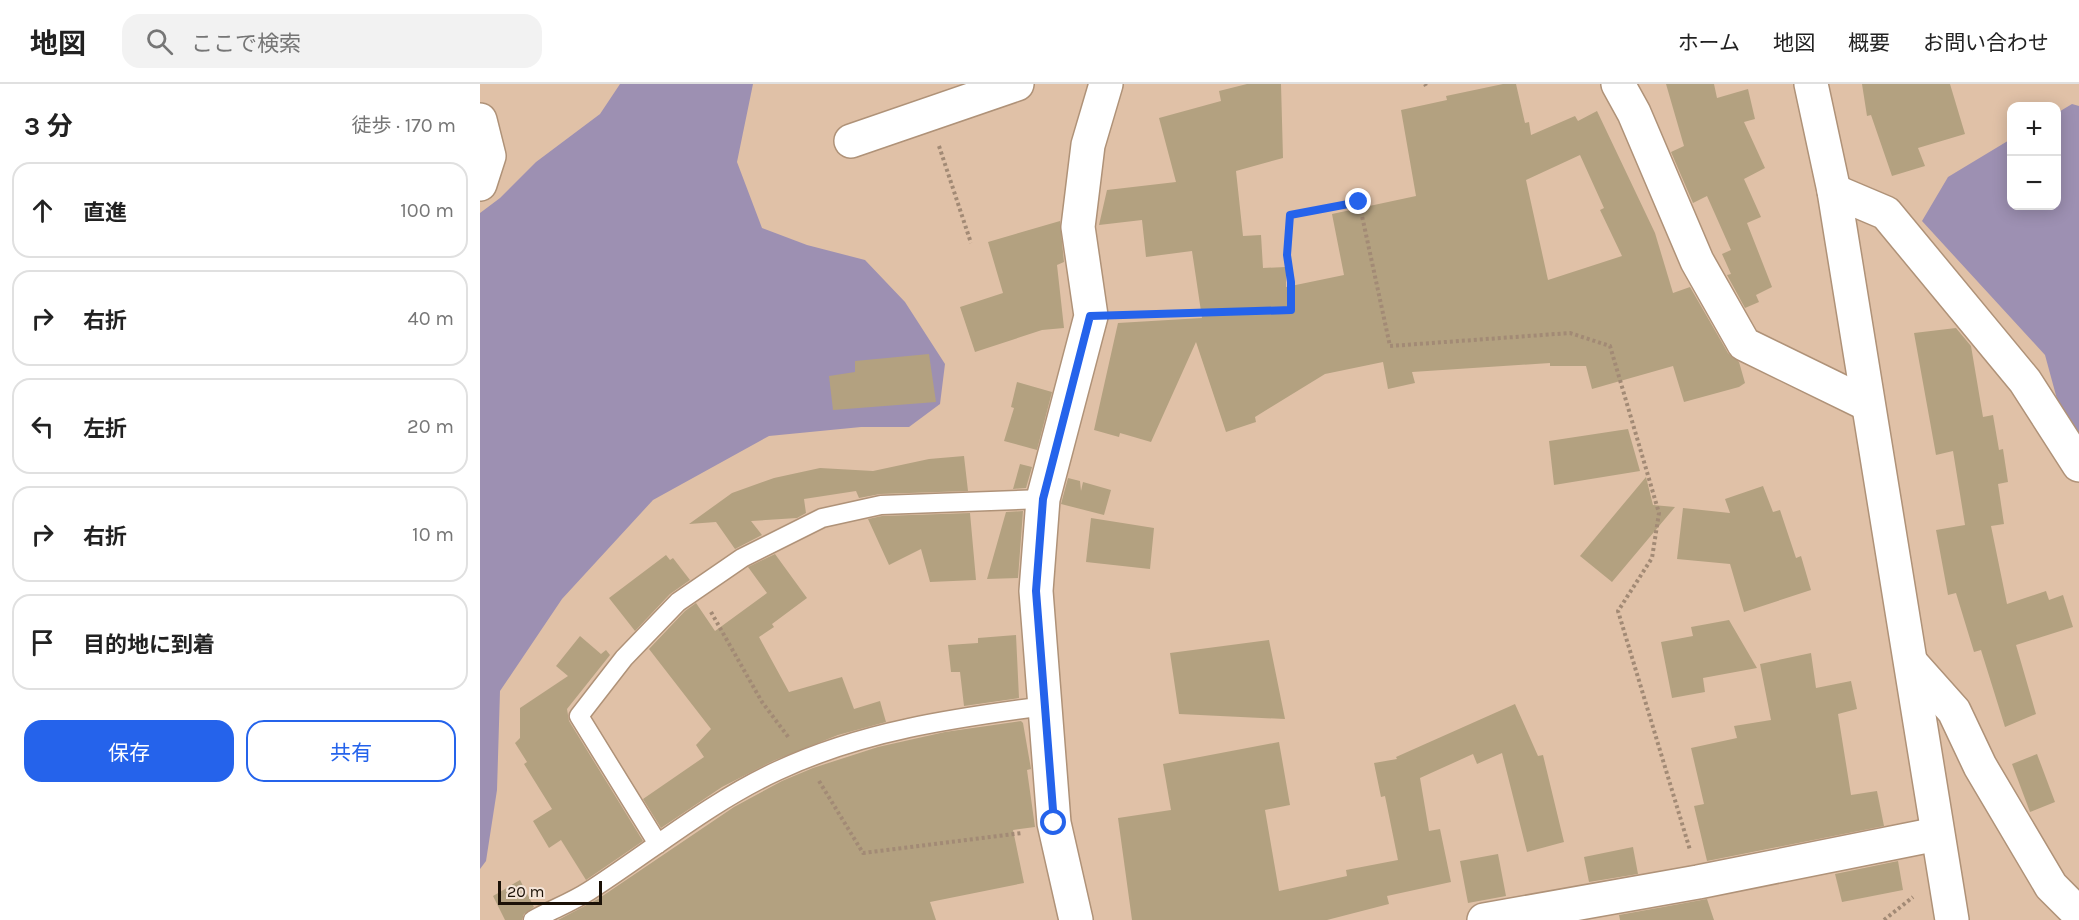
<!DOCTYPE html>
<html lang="ja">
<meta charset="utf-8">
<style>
:root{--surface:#fff;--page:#f2f2f2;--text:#222;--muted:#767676;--line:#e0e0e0;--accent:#2563eb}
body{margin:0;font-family:Karla,"Noto Sans JP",sans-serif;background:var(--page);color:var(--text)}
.controls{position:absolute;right:18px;top:18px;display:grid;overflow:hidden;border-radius:12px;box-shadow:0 3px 15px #0003}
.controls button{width:54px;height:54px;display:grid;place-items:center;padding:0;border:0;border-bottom:2px solid var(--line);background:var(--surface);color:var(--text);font:30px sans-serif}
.scale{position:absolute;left:18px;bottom:15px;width:104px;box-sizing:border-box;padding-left:6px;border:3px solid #1b1107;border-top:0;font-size:16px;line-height:21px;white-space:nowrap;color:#1b1107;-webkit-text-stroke:4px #f5e5d8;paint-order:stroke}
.stop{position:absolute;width:18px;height:18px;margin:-14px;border:4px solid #2563eb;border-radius:50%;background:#fff}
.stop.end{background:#2563eb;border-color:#fff;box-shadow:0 2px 6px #0008}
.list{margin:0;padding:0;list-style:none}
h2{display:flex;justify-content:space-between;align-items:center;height:78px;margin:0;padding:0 24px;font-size:26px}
h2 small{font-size:20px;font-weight:400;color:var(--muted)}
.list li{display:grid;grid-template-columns:39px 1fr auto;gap:18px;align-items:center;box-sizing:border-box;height:96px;margin:0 12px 12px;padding:0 12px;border:2px solid var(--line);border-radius:18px}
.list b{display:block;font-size:22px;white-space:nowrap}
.list em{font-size:20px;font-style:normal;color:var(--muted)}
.actions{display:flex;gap:12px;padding:18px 24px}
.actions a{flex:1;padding:14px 0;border:2px solid var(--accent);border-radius:18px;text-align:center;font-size:21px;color:var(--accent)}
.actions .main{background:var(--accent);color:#fff}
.icon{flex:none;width:33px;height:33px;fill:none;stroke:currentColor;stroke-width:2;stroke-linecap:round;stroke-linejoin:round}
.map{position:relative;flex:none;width:1599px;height:836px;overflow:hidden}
header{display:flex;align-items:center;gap:36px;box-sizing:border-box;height:84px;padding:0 30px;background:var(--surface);border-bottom:2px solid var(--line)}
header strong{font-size:28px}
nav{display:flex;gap:33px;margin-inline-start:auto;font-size:21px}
.search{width:420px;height:54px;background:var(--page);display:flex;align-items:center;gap:15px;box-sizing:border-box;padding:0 21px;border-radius:18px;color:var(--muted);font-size:22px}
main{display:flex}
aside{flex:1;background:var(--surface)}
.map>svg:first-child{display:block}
</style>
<header>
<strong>地図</strong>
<div class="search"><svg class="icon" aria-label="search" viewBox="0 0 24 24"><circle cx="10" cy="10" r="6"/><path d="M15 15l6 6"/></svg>ここで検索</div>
<nav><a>ホーム</a><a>地図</a><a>概要</a><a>お問い合わせ</a></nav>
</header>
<main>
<aside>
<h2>3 分<small>徒歩 · 170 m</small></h2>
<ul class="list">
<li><svg class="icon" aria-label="ahead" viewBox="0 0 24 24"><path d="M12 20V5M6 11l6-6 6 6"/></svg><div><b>直進</b></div><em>100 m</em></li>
<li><svg class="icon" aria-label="right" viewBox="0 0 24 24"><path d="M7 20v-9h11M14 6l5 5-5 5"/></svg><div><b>右折</b></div><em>40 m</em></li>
<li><svg class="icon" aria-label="left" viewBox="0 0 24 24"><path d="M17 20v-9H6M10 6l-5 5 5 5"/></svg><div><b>左折</b></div><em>20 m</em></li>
<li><svg class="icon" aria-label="right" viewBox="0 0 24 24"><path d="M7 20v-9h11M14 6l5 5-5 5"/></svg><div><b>右折</b></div><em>10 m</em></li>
<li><svg class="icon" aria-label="arrive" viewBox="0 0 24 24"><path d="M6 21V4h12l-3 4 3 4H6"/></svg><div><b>目的地に到着</b></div></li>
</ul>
<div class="actions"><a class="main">保存</a><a>共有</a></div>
</aside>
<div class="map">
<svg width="1599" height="836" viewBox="0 0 1599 836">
<rect width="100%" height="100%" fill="#e0c1a7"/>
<!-- green -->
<path fill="#9d90b2" d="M140,0h133l-16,78 25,66 45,17 58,15 40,42 40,62 -5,40 -31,23h-48l-92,9 -116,64 -91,99 -62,92 -3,99 -11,71 -6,8v-656l20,-15 36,-36 64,-48z
M1592,20l7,2v374l-34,-125 -123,-134 26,-44 63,-38 1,67h44l1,-93z"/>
<!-- building -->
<path fill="#b3a180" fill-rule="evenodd" d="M767,0h34l2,74 -47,13 7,65 18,-1 2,33 23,-1v20l58,-12 -12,-61 84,-18 -15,-86 46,-10 -1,-4 57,-12h13l9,39 4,-1 2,13 44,-19 3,5 19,-10 58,122 18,60 17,-6 38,66 11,9 6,21 -6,4 -55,15 -11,-36 -81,23 -6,-23h-36v-3l-138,9 3,11 -27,6 -5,-27 -58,12 -70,43 1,5 -30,10 -30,-90 -45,100 -31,-9 -1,4 -25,-7 24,-107 84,-5 -10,-67 -46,6 -4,-37 -43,5 8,-35 69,-8 -17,-64 62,-17 -2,-10zM1100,71l24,53 -4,2 22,46 -74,24 -22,-100z
M1186,0h48l3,14 31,-9 7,30 -11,3 21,46 -21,11 17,38 -14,6 25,64 -16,8 3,7 -14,6 -18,-33 4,-1 -9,-20 9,-4 -24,-54 -14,7 -22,-51 13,-6z
M1382,0h88l15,50 -47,14 7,18 -33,10 -21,-61 -4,1z
M580,137l4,41 -7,3 7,63 -22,2 -67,22 -15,-45 43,-14 -15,-51z
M1476,244l15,18 12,71 10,-2 6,35 4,-1 5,33 -10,2 6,40 -13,2 16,78 39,-13 3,9 14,-5 10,32 -57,18 20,69 -31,13 -24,-77 -7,2 -18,-59 -8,2 -12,-65 29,-5 -12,-74 -17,4 -22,-122z
M449,270l7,48 -103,8 -4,-34 26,-4v-11z
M537,298l35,10 -15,58 -33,-9 10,-33 -3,-1z
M1148,345l12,42 -86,14 -5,-44z
M484,372l4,35 -88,3 -21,4 -3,-7 -52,8 2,14 -9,5 -46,3 11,14 -27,14 -19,-27 -27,2 43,-31 42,-15 46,-10 53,3 56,-12z
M540,380l12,3 -6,21 -13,1z
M1166,393l7,28 22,2 -63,75 -32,-26z
M588,394l12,3 1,10 2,-9 28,8 -7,25 -43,-11z
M1283,402l10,26 7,-2 16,48 5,-2 10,34 -67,22 -14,-48 -53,-5 6,-51 47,5 -5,-14z
M543,427l-5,67 -31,1 19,-67z
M490,429l6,67 -46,2 -9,-33 -32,16 -21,-46 14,-3z
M611,434l63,10 -4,41 -64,-7z
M295,470l32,44 -35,26 2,3 -15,10 30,55 53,-15 12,32 26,-8 6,21 -48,13 -65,26 -51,26 -61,41 -18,-29 61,-42 -8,-12 15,-16 -62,-80 36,-38 11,-8 19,28 52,-38 -19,-26z
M186,471l4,5 3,-2 17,22 -20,14 -35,37 -26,-33z
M1249,536l28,48 -54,10 2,14 -33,6 -11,-56 32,-6 -2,-9z
M536,551l3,63 -55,8 -4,-34h-9l-3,-27 30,-2v-5z
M100,552l21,18 5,-4 4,5 -43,54 2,12 74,120 -57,39 -25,-40 -12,8 -16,-27 19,-12 -28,-45 3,-2 -12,-19 5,-5v-30l48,-32 -12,-10z
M789,556l16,79 -106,-5 -9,-61z
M1331,569l5,35 35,-7 6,28 -19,5 13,81 26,-4 7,35 -177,35 -13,-55 10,-2 -13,-56 46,-10 -3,-12 37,-6 -11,-56z
M1035,620l23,52 5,-1 21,87 -37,10 -25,-99 -25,11 -4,-10 -53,24 9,53 11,-2 11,53 -64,14 2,8 -62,16h-195l-14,-102 53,-8 -8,-46 116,-22 11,63 -25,5 14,81 68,-15 -1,-6 52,-10 -13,-64 -4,1 -7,-34 23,-4 -1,-2z
M541,637l2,2 8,46 -4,1 8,57 -22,3 11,53 -94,19 6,18h-378l40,-21 136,-92 48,-26 31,-13 65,-21 67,-15z
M1557,670l18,48 -25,10 -18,-48z
M1153,763l5,27 -49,8 -5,-25z
M1018,770l8,42 -38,7 -8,-42z
M1418,777l5,29 -61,12 -7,-28z
M40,796l14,27 -10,7 -2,6h-17l-12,-24z
M1227,815l7,21h-94l-1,-5z"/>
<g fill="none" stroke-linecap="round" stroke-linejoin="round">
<!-- service casing -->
<g stroke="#af9278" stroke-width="21">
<path id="service" d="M178,760l-79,-128 45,-58 54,-56 64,-44 80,-40 59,-13 162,-6
M53,836c18,-10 39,-18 56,-29 62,-40 121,-89 188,-120 85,-40 177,-53 268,-65"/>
</g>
<!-- minor casing -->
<g stroke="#af9278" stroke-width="36">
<path id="minor" d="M1138,0l16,29 63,148 47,83 123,60
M0,36l9,36 -9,28
M371,57l166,-57
M1354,107l52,22 139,168 54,84
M1433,581l41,46 26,55 71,120 28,28
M596,836l-22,-97 -18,-232 7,-92 48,-183 -13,-89 10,-82 18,-61
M1004,836l214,-38 239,-48"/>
</g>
<!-- tertiary casing -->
<g stroke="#af9278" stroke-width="36">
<path id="tertiary" d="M1331,0l23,107 118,729"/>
</g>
<!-- path -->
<path stroke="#a28a75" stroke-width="4" stroke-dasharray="3 3" stroke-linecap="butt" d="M945,0l1,2
M459,62l32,97
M644,231l167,-5v-28l-4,-28 3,-39 69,-13 31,144 180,-13 40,13 49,167 -7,45 -34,53 72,239
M231,528l51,90 27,36
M339,697l44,72 159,-20
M1404,836l29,-23"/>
<!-- service -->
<use href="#service" stroke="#fff" stroke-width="18"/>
<!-- minor -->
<use href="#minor" stroke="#fff" stroke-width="33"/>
<!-- tertiary -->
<use href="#tertiary" stroke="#fff" stroke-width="33"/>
</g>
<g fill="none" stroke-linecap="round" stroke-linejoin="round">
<!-- route -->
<path stroke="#2563eb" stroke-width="8" d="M574,739l-18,-232 7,-92 47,-183 201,-6v-28l-4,-27 3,-40 69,-13"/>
</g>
</svg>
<div class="controls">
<button>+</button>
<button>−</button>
</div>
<div class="scale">20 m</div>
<div class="stop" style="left:574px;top:739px"></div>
<div class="stop end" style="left:879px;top:118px"></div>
</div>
</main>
